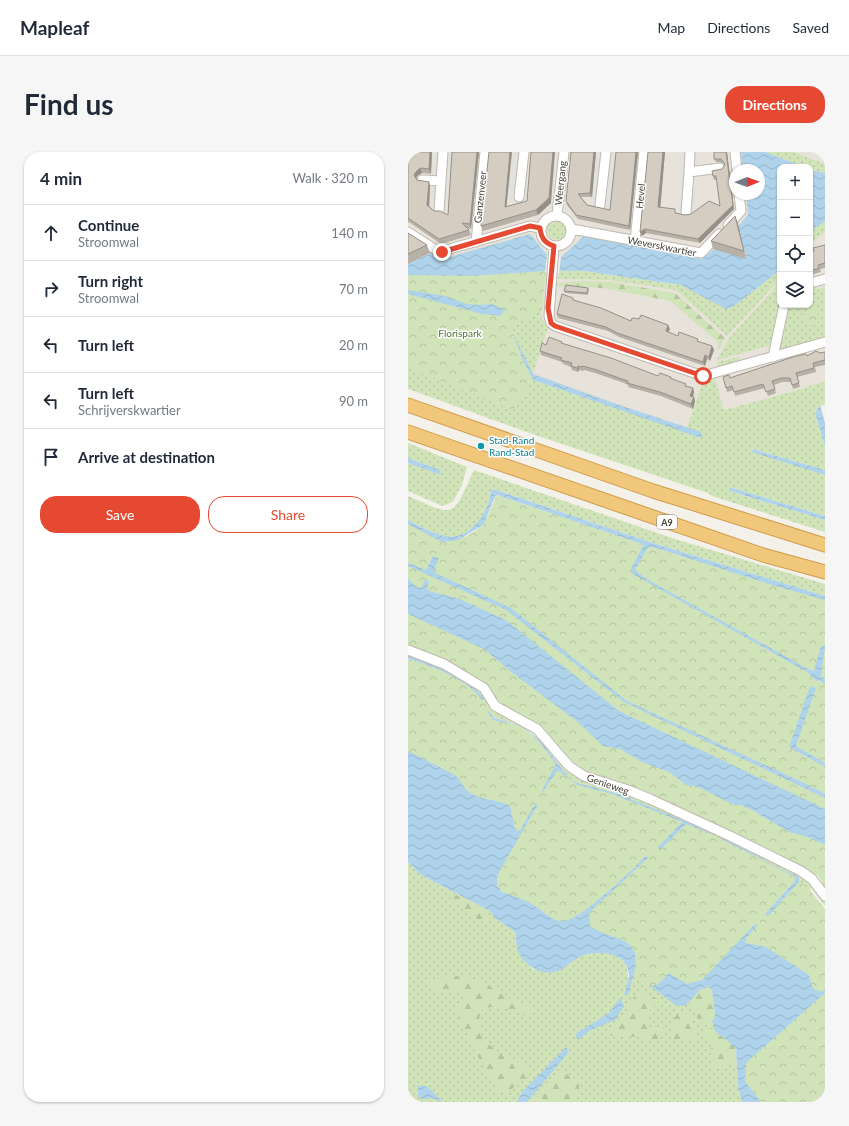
<!DOCTYPE html>
<meta charset="utf-8">
<style>
:root{--surface:#fff;--page:#f6f6f7;--text:#1f2937;--muted:#747a83;--line:#e0e1e3;--accent:#e54932}
body{margin:0;font-family:Lato,sans-serif;background:var(--page);color:var(--text)}
.controls{position:absolute;right:12px;top:12px;display:grid;overflow:hidden;border-radius:8px;box-shadow:0 1px 3px #0004}
.controls button{width:36px;height:36px;display:grid;place-items:center;padding:0;border:0;border-bottom:1px solid var(--line);background:var(--surface);color:var(--text);font:20px sans-serif}
.compass{position:absolute;left:321px;top:12px;width:36px;height:36px;border-radius:50%;background:var(--surface);box-shadow:0 1px 3px #0004;rotate:89deg}
.stop{position:absolute;width:12px;height:12px;margin:-9px;border:3px solid #e54932;border-radius:50%;background:#fff}
.stop.end{background:#e54932;border-color:#fff;box-shadow:0 1px 4px #0008}
.list{margin:0;padding:0;list-style:none}
h2{display:flex;justify-content:space-between;align-items:center;height:52px;margin:0;padding:0 16px;font-size:17px}
h2 small{font-size:13px;font-weight:400;color:var(--muted)}
.list li{display:grid;grid-template-columns:26px 1fr auto;gap:12px;align-items:center;box-sizing:border-box;height:56px;padding:0 16px;border-top:1px solid var(--line)}
.list b{display:block;font-size:15px;white-space:nowrap}
.list p{margin:0;font-size:13px;white-space:nowrap;color:var(--muted)}
.list em{font-size:13px;font-style:normal;color:var(--muted)}
.actions{display:flex;gap:8px;padding:12px 16px}
.actions a{flex:1;padding:9px 0;border:1px solid var(--accent);border-radius:16px;text-align:center;font-size:14px;color:var(--accent)}
.actions .main{background:var(--accent);color:#fff}
.icon{flex:none;width:22px;height:22px;fill:none;stroke:currentColor;stroke-width:2;stroke-linecap:round;stroke-linejoin:round}
.map{position:relative;flex:none;width:417px;height:950px;overflow:hidden;border-radius:16px}
header{display:flex;align-items:center;gap:24px;box-sizing:border-box;height:56px;padding:0 20px;background:var(--surface);border-bottom:1px solid var(--line)}
header strong{font-size:19px}
nav{display:flex;gap:22px;margin-inline-start:auto;font-size:14px}
.intro{display:flex;align-items:center;justify-content:space-between;box-sizing:border-box;height:96px;padding:0 24px}
h1{margin:0;font-size:28px}
.button{padding:10px 18px;border-radius:16px;background:var(--accent);color:#fff;font-size:14px;font-weight:700}
main{display:flex;gap:24px;padding:0 24px}
aside{flex:1;background:var(--surface);border-radius:16px;box-shadow:0 1px 3px #0004}
.map>svg:first-child{display:block}
</style>
<header>
<strong>Mapleaf</strong>
<nav><a>Map</a><a>Directions</a><a>Saved</a></nav>
</header>
<div class="intro"><h1>Find us</h1><a class="button">Directions</a></div>
<main>
<aside>
<h2>4 min<small>Walk · 320 m</small></h2>
<ul class="list">
<li><svg class="icon" aria-label="ahead" viewBox="0 0 24 24"><path d="M12 20V5M6 11l6-6 6 6"/></svg><div><b>Continue</b><p>Stroomwal</p></div><em>140 m</em></li>
<li><svg class="icon" aria-label="right" viewBox="0 0 24 24"><path d="M7 20v-9h11M14 6l5 5-5 5"/></svg><div><b>Turn right</b><p>Stroomwal</p></div><em>70 m</em></li>
<li><svg class="icon" aria-label="left" viewBox="0 0 24 24"><path d="M17 20v-9H6M10 6l-5 5 5 5"/></svg><div><b>Turn left</b></div><em>20 m</em></li>
<li><svg class="icon" aria-label="left" viewBox="0 0 24 24"><path d="M17 20v-9H6M10 6l-5 5 5 5"/></svg><div><b>Turn left</b><p>Schrijverskwartier</p></div><em>90 m</em></li>
<li><svg class="icon" aria-label="arrive" viewBox="0 0 24 24"><path d="M6 21V4h12l-3 4 3 4H6"/></svg><div><b>Arrive at destination</b></div></li>
</ul>
<div class="actions"><a class="main">Save</a><a>Share</a></div>
</aside>
<div class="map">
<svg width="417" height="950" viewBox="0 0 417 950">
<defs>
<pattern id="grass-dots" width="8" height="8" patternUnits="userSpaceOnUse"><rect width="8" height="8" fill="#d1e4b9"/><path d="M2 2h.1M6 6h.1" fill="none" stroke="#b5c5a0" stroke-width="1.8" stroke-linecap="round"/></pattern>
<pattern id="forest-firs" width="22" height="20" patternUnits="userSpaceOnUse"><rect width="22" height="20" fill="#d1e4b9"/><path d="M5 1l3.5 6h-7zM16 11l3.5 6h-7z" fill="#b5c5a0"/></pattern>
<pattern id="park-crowns" width="20" height="18" patternUnits="userSpaceOnUse"><rect width="20" height="18" fill="#d1e4b9"/><path d="M2 6a3 3 0 1 1 6 0M12 15a3 3 0 1 1 6 0" fill="none" stroke="#b5c5a0"/></pattern>
<pattern id="water-waves" width="16" height="10" patternUnits="userSpaceOnUse"><rect width="16" height="10" fill="#afd3ea"/><path d="M0 5q4-4 8 0t8 0" fill="none" stroke="#98b6c9"/></pattern>
</defs>
<rect width="100%" height="100%" fill="#f4f1eb"/>
<!-- residential -->
<path fill="#e8e3da" fill-rule="evenodd" d="M0,0h417v253l-115,43 -302,-92zM372,15h30v138h-30zM327,18h24v24h-24z"/>
<!-- grass -->
<path fill="url(#grass-dots)" fill-rule="evenodd" d="M357,0h28l32,12v9l-13,-3 -2,-3h-6z
M139 78a10 10 0 1 1 20 0a10 10 0 1 1-20 0Z
M417,69v11l-15,12v-12z
M372,118v9l-53,57 -51,-46 -67,-10 -51,-1 1,-8h25l97,14 53,21z
M138,119l-5,43 1,5 6,9 -15,46 -20,-41 20,47 168,57 -1,-5 -13,-4 16,-47 12,-2 9,31 71,-19 30,-10v23l-5,1 -5,9 10,33v23l-72,-21 -1,2 73,24v41l-96,-29 1,4 95,29v12l-113,-36 -4,-3 -176,-59 -124,-45v-114l62,1z
M372,130v22l-11,43h-5l-47,13 12,-22z
M408,132l1,6 8,-3v52l-42,11 -4,-2 10,-43h21v-19z
M331,205l2,5 -22,6 -2,-6z
M0,291l59,24 -5,18 -9,17 -11,4 -34,-15v-28l33,11 -1,-4 -32,-12z
M66,318l201,69 150,45v12l-175,-54 -156,-53 -3,2c-2,21 -21,50 -46,45 -13,-3 -26,-10 -37,-16v-24c49,22 44,21 66,-26z
M0,501l18,6 56,31 11,20 16,6 22,11 42,46 52,19 177,82 23,27v5l-14,-18 -110,101 35,59 2,40 4,14h-334v-240l13,13 69,36 5,7 21,15c1,19 4,23 18,37 22,-7 94,-38 94,7 1,5 -3,12 -4,17l12,-31 -117,-132 -47,-143 10,12 -9,-13 -45,-24 -20,-7zM80,558c7,15 24,9 36,16 12,7 24,23 32,34 6,8 9,16 18,22l45,12 37,16 -84,-27 -33,-42 -14,-11 -10,-6 -22,-4 -6,-9z"/>
<!-- forest -->
<path fill="url(#forest-firs)" d="M174,129l29,1 64,11 50,45 -6,12 -2,-2 1,-6 -48,-41 -68,-13 -20,-1 -15,1 -11,-3v-2z
M44,741l38,18 -4,10 -5,1 -27,-19 -4,-7z
M48,824l24,4 23,15 24,11 5,6 -2,4c-20,-2 -27,-16 -48,-6 -15,33 26,46 49,58l1,3 -22,20 -11,2 -22,-38 -22,-46 8,-11 -5,-7 -20,1 -10,-12z
M300,835l4,3 3,27 -6,7 -6,1 -15,-21 13,-15z
M228,841l8,1 17,6c-10,9 -18,13 -11,27l14,1 -4,11 -6,3 -16,-5 -34,-2 19,-17z
M273,861h4l7,6 4,17 -3,5 -19,-2 -3,-4 5,-20z
M304,876l24,20 -1,15 -18,5 -5,-2 3,-6 -4,-3v-9l6,-2 -13,-12 2,-4z
M154,919l18,11 -4,20h-42z"/>
<!-- park -->
<path fill="url(#park-crowns)" d="M138,119l-4,39 -31,17 11,31 11,22 -20,30 -105,-42v-93l62,1z
M405,155l9,12 -10,8 -10,-13z
M89,343l145,49 183,56v288l-6,-11 -8,-5 -132,-64 -92,-35 -13,-10 -38,-40 -33,-17 -22,-25 -34,-20 -39,-14v-124c24,13 47,26 71,5 7,-6 14,-25 18,-33z
M0,507c25,7 56,19 73,39 5,6 7,15 12,22l28,6 18,15 17,24 18,17 33,8 78,31 110,56 14,12 16,20v193h-64l-16,-21 -5,-36 -25,-39 -3,-16 -11,-1 -8,9 -19,2 -24,-14 -16,-14 2,-12 -9,-13 -62,-22 -63,-33 -5,-7 -89,-132z"/>
<!-- parking -->
<path fill="#e3e2df" d="M26,0h17l-5,64 -16,-7z
M105,0h19l-5,44 -19,6z
M188,0h20l-6,57 -20,-3z
M272,0h19l-3,63 -19,-2z"/>
<!-- water -->
<path fill="url(#water-waves)" d="M333,0h24l39,15h-24v103l-46,36 -8,3 -45,-24 -97,-14h-39l-75,5 -62,-1v-11l23,-11 11,6 88,-25 17,21 14,2 23,-21 118,23 12,-10 32,9 -8,-32 10,-11 -2,-21h13v-24h-16z
M402,18l15,3v48l-15,11z
M0,138l37,6 22,8 12,1 13,-1 13,6 -5,6 -18,-2 -74,-20z
M105,181l20,41 92,33 76,25 1,4 -1,2 -168,-58 -11,-22z
M412,253l5,18v24l-10,-34z
M345,297l72,21v5l-73,-23z
M0,306l32,12 1,5 -33,-12z
M321,335l96,29v4l-95,-29z
M85,337l157,53 175,54v4l-50,-14 -119,-38 -8,-1 -13,23 10,8 163,91 5,2 1,-1 7,-24h4l-4,30 4,3v5l-6,-4 -3,1 -9,-9 -176,-99v-4l12,-23 -1,-2 -145,-49 -2,2 -11,26 -4,4 -22,13 -16,2 -34,-18v-4c11,6 24,13 37,16 25,5 44,-24 46,-45z
M25,404l6,2 -5,12 1,3 76,35 116,93 179,83 19,10v4l-201,-96 -118,-92 -98,-44v-3l18,7z
M0,427l10,9 4,-1 3,-8 4,2 -2,8 2,2 28,7 49,22 113,91 206,98v36l-17,-8 -19,-5 -37,-22 -11,-5h-7l-36,-18 -12,-2 -17,-13 -27,-10 -22,-13 -17,-3 -24,-23 -69,-52 -26,-22 -76,-35z
M0,504c21,5 66,25 76,43l-2,1c-14,-20 -51,-35 -74,-41z
M402,534l6,2 -20,58 29,17v4l-36,-20z
M80,558l6,8 29,8 18,15 28,37 5,4 45,12 92,38 -1,2 -24,-10 -26,26 -2,-3 24,-25 -2,-1 -68,-27 -35,-9 -18,-14h-2l-14,21 -1,-2 14,-26c-10,-13 -22,-33 -39,-39 -7,-3 -16,-2 -24,-5l-6,-9z
M0,599l47,24c5,4 8,13 14,17 14,9 26,7 40,13 4,6 3,17 7,25l4,1 15,-28 2,3 -40,70v9l5,7c9,3 19,6 28,11 9,5 18,14 28,18 18,6 74,-52 88,-65l2,2 -59,55 1,13c11,8 22,9 34,15 21,10 8,37 4,54h-4c1,-6 4,-13 5,-18 0,-24 -27,-27 -45,-22 -10,3 -18,14 -29,17 -16,4 -34,-9 -38,-24 -1,-5 -1,-11 -1,-15l-21,-15 -5,-7 -69,-36 -13,-13z
M313,685l56,30 22,10v5l-31,34 -3,-2 30,-33v-4l-74,-38z
M347,772l3,1 -13,14 1,4 20,4 43,28 4,14 9,3 3,-3v4l-79,70 -1,18 16,21h-19l-4,-14 -2,-40 -21,-17 -3,-10 3,-4 -3,-27 -4,-3 -7,2 -15,16 -9,1 -27,-20 7,-1 12,-12 18,11 15,-4z
M211,847h2l3,7 -9,14 -26,11 -11,9 -3,-6 34,-21z
M158,895l3,5 -42,50h-10l5,-10z
M10,934h9l16,16 -12,-4 -10,1 -3,-3z"/>
<!-- pier -->
<path fill="#f4f1eb" d="M139,103l14,2 -2,16h-14z"/>
<g fill="none" stroke-linecap="round" stroke-linejoin="round">
<!-- minor casing -->
<g stroke="#bfb9af" stroke-width="11">
<path id="minor" d="M327,0l2,18
M281,20l1,-20
M14,28l19,1
M111,45l5,-45
M192,53l6,-53
M31,59l4,-59
M278,61l3,-41 31,-4
M149,63l7,-63
M133 79a15 15 0 1 1 30 0a15 15 0 1 1-30 0Z
M320,73l13,-14 -2,-17
M164,77l129,24 18,-19
M0,80l31,20 91,-26 10,2
M227,89l9,-89
M68,90l9,-90
M146,94l-5,70 2,7 4,3 148,50 122,-34
M402,131l15,-4
M365,205l11,-52
M0,498l36,14 40,24 11,18 42,23 32,37 15,10 44,14 22,9 80,37 71,35 11,8 13,17"/>
</g>
<!-- highway casing -->
<g stroke="#cf9c4b" stroke-width="15">
<path id="highway" d="M0,253l245,86 172,54
M0,280l355,123 62,17"/>
</g>
<!-- minor -->
<use href="#minor" stroke="#fff" stroke-width="9"/>
<!-- highway -->
<use href="#highway" stroke="#f0c77b" stroke-width="13"/>
</g>
<!-- wall -->
<path fill="#b7b0a7" d="M0,0h24l-1,22 -9,-1 -5,3 -1,3 1,1 12,2 1,4 -1,20 5,5 14,4 4,-63h27l-8,77 -4,-1 2,2 2,5 -30,9 -32,-22 -1,1z
M188,0l-4,45h-11l6,8 23,5 6,-58h22l-8,78 -52,-11 -11,-14 -1,-4z
M240,0h17l-5,56 16,5 9,2 6,-1 29,-8 -3,-26h-3l-1,-4 9,-7 2,-4 -1,-2 -7,-1 -2,-3 13,-7 7,57 -34,34 -54,-10 -4,3 -2,-4z
M143,51l-13,12 -55,16 -2,-5 26,-19z
M327,64l3,8 8,35 -33,-10 -2,-8z
M0,81l19,12 3,8 -22,11z
M417,93v23l-5,1 1,3 -11,3v-22z
M180,136l1,2 -1,5 -23,-2 -1,-2z
M165,146l1,2 57,21 39,8 -2,3 10,4 34,10 2,4 -4,11 -3,-2 -2,7 -86,-29 -11,-6 -50,-13 -1,-4z
M154,190v1l96,33 13,1 1,2 15,7 6,2 1,4 -1,5h1l1,4 -2,8 -32,-13 -33,-9v-2l-4,-2 -29,-10 -11,-3 -1,1 -4,-1 -1,2 -6,-2 -1,-3 -8,-3 -1,-2 -21,-7 -1,-4z
M417,200v13l-10,2 1,5 -19,5 3,10 -7,2 -2,-7h-9l-8,3 2,8 -8,3 -3,-8 -30,8 -1,-6 -7,2 -1,-4 4,-10z"/>
<!-- shaded-wall -->
<path fill="#959088" d="M22,0h2l-1,22 -2,-5z
M69,0h2l-8,77 -1,-5z
M102,0h2l-6,60 -1,-5z
M145,0h2l-4,51 -13,12 -2,-5z
M186,0h2l-4,45 -2,-4z
M228,0h2l-8,78 -1,-4z
M255,0h2l-5,59 -2,-4z
M318,0h1l7,57 -34,34 -2,-4 35,-34z
M12,16l2,5 -5,3 -1,4 -2,-5 2,-3z
M21,30l1,4 -1,23 -2,-4z
M327,64l3,8 8,35 -2,-8z
M237,77l1,4 -4,3 -2,-4z
M260,173l2,4 -3,6 -1,-4z
M304,194l2,4 -4,11 -1,-4z
M297,203l2,4 -2,7 -2,-4z
M170,214l1,4 -1,2 -1,-4z
M285,236l1,4 -2,8 -2,-4z
M286,245l1,4 -2,8 -2,-5z"/>
<!-- building -->
<path fill="#d5cdc2" stroke="#959088" d="M0,0h22l-1,17 -9,-1 -4,4 -2,3 3,5 12,2 -2,23 7,6h6l8,4 4,-63h25l-7,72 -8,-1 7,7 -30,9 -31,-21z
M81,0h21l-5,55 22,-6 4,-49h22l-4,46 -13,12 -55,16z
M163,0h23l-4,41 -12,1 9,11 23,5 6,-58h20l-7,74 -53,-11 -10,-14z
M240,0h15l-5,55 17,2v4l10,2 6,-1 18,-13 11,5 -4,-30h-3l-1,-5 10,-2 3,-5 -4,-5h-7v-7h12l7,53 -35,34 -53,-10 -5,3z
M327,64l9,35 -33,-10z
M0,81l19,12 -19,9z
M417,93v18l-7,2 1,3 -9,3v-18l4,-2 -1,-3z
M158,133l22,3 -1,5 -23,-2z
M154,142l11,4v2l28,8 30,13 1,-3 7,1 2,-4 27,10 -2,6 12,5 1,-4 19,7 -1,2 15,5 -3,11 -4,-2 -2,7 -86,-29 -11,-6 -49,-13z
M141,185l13,5 -1,1 50,15 47,18 2,-3 11,4 -1,1 16,6 -1,2 8,2 -3,8 4,1 -3,7 -31,-12 -33,-9 1,-2 -6,-2 -28,-10 -12,-3v1l-4,-1 -1,2 -6,-2 1,-3 -11,-3 1,-2 -22,-7 2,-8 4,2z
M408,199l4,2 5,-1v8l-12,3 1,5 -18,5 3,10 -7,2 -2,-7h-9l-9,3 3,8 -9,3 -3,-8 -29,8 -2,-6 -6,2 -3,-11 6,-2 1,3 63,-21 13,-3 1,2z"/>
<g fill="none" stroke-linecap="round" stroke-linejoin="round">
<!-- route -->
<path stroke="#e54932" stroke-width="5" d="M34,100l88,-26 10,2c1,9 4,15 14,18l-6,62 3,15 4,3 148,50"/>
</g>
<!-- markers -->
<circle fill="#0f9aa8" stroke="#fff" stroke-width="1.5" cx="73" cy="294" r="4"/>
<g text-anchor="middle" dominant-baseline="central" stroke-width="3" stroke-linejoin="round" paint-order="stroke">
<!-- shield labels -->
<rect fill="#fff" stroke="#7f7b75" stroke-width="1" x="249" y="363" width="20" height="14" rx="3"/>
<g font-size="9" font-weight="bold" fill="#48423a">
<text x="259" y="370">A9</text>
</g>
<!-- street labels -->
<g font-size="10" fill="#48423a" stroke="#fff">
<text transform="translate(152 31) rotate(-84)">Weergang</text>
<text transform="translate(232 44) rotate(-84)">Hevel</text>
<text transform="translate(72 45) rotate(-84)">Ganzenveer</text>
<text transform="translate(254 94) rotate(11)">Weverskwartier</text>
<text transform="translate(200 632) rotate(19)">Genieweg</text>
</g>
<!-- park labels -->
<g font-size="10" fill="#4c7532" stroke="#fff">
<text x="52" y="181">Florispark</text>
</g>
<!-- culture labels -->
<g font-size="10" fill="#0d838f" stroke="#fff" text-anchor="start">
<text x="81" y="288">Stad-Rand<tspan x="81" dy="12">Rand-Stad</tspan></text>
</g>
</g>
</svg>
<div class="controls">
<button>+</button>
<button>−</button>
<button><svg class="icon" aria-label="locate" viewBox="0 0 24 24"><circle cx="12" cy="12" r="6"/><path d="M12 2v4M12 18v4M2 12h4M18 12h4"/></svg></button>
<button><svg class="icon" aria-label="layers" viewBox="0 0 24 24"><path d="M12 4l9 5-9 5-9-5zM3 14l9 5 9-5"/></svg></button>
</div>
<svg class="compass" viewBox="-18 -18 36 36"><path d="M0-13l5 13h-10z" fill="#e53935"/><path d="M0 13l5-13h-10z" fill="#747a83"/></svg>
<div class="stop" style="left:295px;top:224px"></div>
<div class="stop end" style="left:34px;top:100px"></div>
</div>
</main>
